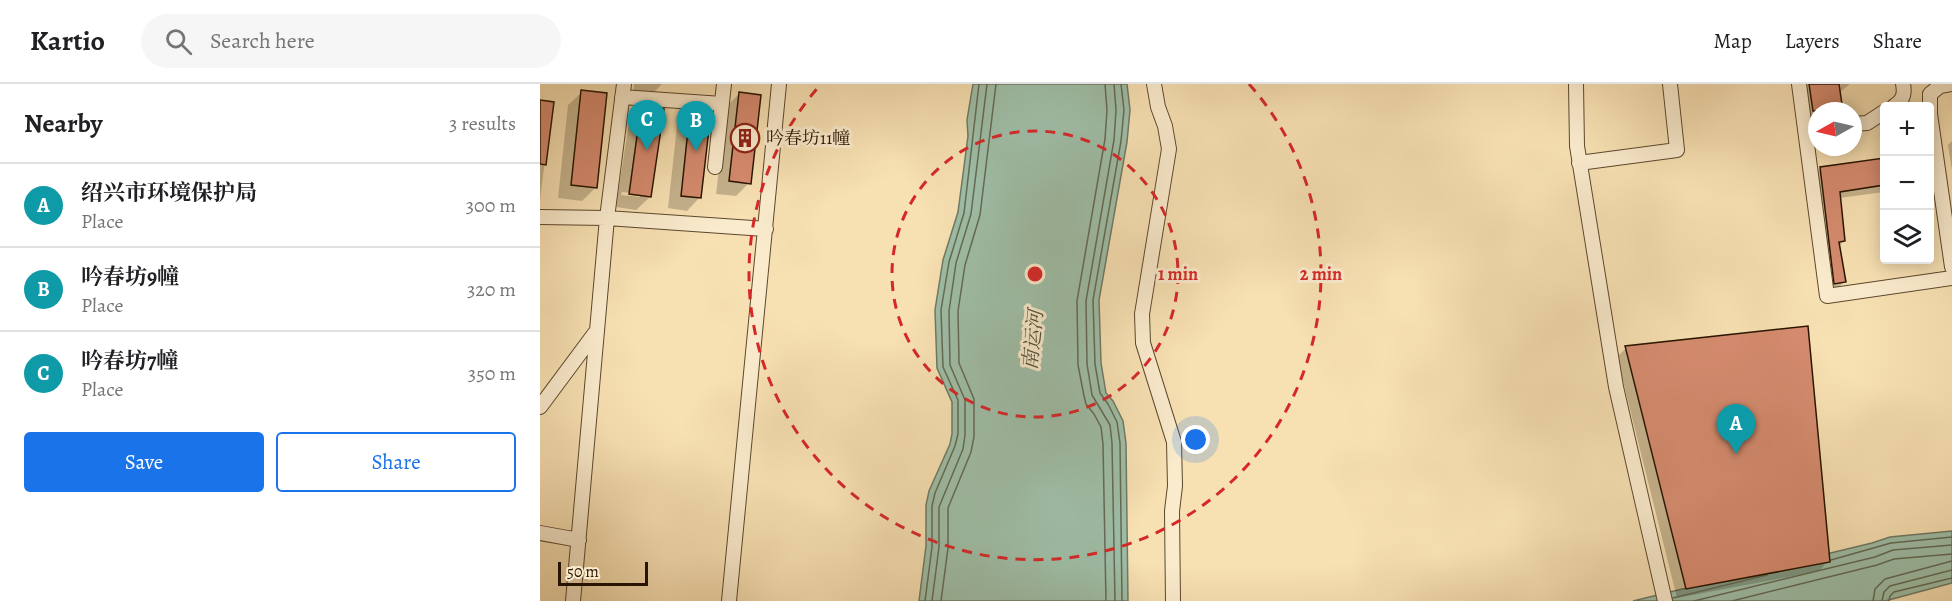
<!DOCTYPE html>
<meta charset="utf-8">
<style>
:root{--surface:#fff;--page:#f6f6f6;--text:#202124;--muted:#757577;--line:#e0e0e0;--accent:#1a73e8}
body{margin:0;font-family:Alegreya,"Noto Serif SC",serif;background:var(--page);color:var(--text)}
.controls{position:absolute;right:18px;top:18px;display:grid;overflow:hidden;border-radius:6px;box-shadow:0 3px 15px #0003}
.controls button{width:54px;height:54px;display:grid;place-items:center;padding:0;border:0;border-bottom:2px solid var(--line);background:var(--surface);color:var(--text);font:30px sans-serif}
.compass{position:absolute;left:1268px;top:18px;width:54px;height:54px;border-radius:50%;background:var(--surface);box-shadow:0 3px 15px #0003;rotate:262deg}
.scale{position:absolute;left:18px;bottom:15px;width:90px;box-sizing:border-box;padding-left:6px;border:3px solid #281501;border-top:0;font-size:16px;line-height:21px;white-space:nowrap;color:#281501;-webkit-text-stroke:4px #faebcd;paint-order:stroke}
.you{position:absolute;left:656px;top:356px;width:21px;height:21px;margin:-15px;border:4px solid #fff;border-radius:50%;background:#1a73e8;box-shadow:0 0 0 9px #1a73e833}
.badge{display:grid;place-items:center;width:39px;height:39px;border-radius:50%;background:var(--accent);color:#fff;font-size:20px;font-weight:700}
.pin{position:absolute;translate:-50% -50px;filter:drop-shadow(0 2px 3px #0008)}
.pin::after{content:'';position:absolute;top:32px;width:21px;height:18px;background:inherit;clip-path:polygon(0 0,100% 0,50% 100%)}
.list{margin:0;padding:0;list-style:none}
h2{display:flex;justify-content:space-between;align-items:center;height:78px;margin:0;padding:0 24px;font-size:26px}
h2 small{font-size:20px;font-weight:400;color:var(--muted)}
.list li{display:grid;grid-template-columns:39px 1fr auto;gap:18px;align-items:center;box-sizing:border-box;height:84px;padding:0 24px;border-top:2px solid var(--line)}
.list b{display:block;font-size:22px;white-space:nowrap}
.list p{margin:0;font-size:20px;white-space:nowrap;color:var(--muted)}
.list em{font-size:20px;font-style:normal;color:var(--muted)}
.actions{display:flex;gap:12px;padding:18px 24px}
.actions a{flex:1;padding:14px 0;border:2px solid var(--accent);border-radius:6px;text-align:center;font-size:21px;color:var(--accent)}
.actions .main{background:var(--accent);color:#fff}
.icon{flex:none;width:33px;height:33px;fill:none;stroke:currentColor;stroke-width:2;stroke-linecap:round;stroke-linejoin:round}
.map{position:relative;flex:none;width:1412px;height:517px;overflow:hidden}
header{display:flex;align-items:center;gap:36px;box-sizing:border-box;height:84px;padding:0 30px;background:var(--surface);border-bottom:2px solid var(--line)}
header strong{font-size:28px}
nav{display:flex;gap:33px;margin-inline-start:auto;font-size:21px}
.search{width:420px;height:54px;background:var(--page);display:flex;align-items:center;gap:15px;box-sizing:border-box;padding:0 21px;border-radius:33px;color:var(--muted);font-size:22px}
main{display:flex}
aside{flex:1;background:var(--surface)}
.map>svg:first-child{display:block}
</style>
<header>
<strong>Kartio</strong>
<div class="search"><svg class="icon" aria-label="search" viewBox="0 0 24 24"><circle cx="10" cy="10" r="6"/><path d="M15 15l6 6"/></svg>Search here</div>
<nav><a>Map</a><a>Layers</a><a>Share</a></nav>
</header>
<main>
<aside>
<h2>Nearby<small>3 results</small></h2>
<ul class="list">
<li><span class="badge" style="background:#0f9aa8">A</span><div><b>绍兴市环境保护局</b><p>Place</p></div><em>300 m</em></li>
<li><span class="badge" style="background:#0f9aa8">B</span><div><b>吟春坊9幢</b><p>Place</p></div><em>320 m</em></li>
<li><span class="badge" style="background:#0f9aa8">C</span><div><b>吟春坊7幢</b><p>Place</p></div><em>350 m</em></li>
</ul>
<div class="actions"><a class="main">Save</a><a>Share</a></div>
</aside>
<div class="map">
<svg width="1412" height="517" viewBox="0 0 1412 517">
<rect width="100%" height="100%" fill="#f7e0b2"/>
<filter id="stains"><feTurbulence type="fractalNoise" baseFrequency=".00333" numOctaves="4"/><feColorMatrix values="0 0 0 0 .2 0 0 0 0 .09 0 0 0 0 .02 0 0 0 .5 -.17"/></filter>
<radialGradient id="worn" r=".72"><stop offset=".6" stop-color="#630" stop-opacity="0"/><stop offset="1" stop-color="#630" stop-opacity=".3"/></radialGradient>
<!-- water -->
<path fill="#9ebea7" stroke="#6f7a65" stroke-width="1.5" d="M433,0h154l3,26 -3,32 -28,158 2,63 5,30 7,8 10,20 3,22 2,158h-209l7,-55v-41l3,-14 21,-47 2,-10v-32l-15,-34 -2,-58 8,-50 15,-48 10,-76 -1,-16z
M1412,447v52l-67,18h-252l239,-58 18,-6z"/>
<!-- shadow -->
<path fill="#0003" fill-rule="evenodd" d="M94,0h28l-12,12 -17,-2z
M1258,0h52l-11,9 3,18h-25v13l-12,2z
M42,8l13,96 -13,13 -24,-3 10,-93z
M199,10l10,89 -13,13 -20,-2 10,-87z
M0,18l12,1 -12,97z
M102,25l8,88 -14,13 -20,-3 13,-85zM82,108l18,2v3l-19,-2z
M151,28l9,85 -13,14 -19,-3 9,-82z
M1412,57v30l-4,-26z
M1344,75v33l-45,6 5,43 -5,5 5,36 -8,8 -9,1 -15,-114 8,-8z
M1086,264l202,213 -9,10 -142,27 -60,-241z"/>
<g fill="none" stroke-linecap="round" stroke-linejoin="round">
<!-- shore -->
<path stroke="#636a54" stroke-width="1.5" d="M565,0l2,26 -2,29 -28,162 1,64 6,31 2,8 8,10 7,13 2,17 3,157
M574,0l2,26 -2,30 -28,161 1,63 5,31 18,30 2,18 3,158
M581,0l3,26 -3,31 -28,159 2,64 5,29 8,11 9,18 3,21 2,158
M1291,476l60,-17 61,-6
M1133,514l94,-23
M385,517l7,-54v-41l3,-13 20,-47 3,-12v-34l-15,-33 -2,-57 8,-48 15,-49 15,-129
M392,517l7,-54v-40l24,-58 2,-14v-35l-15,-35 -1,-54 7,-48 15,-49 16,-130
M401,517l7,-53v-40l23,-56 3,-15v-38l-15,-36 -1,-52 7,-46 15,-50 16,-131
M1154,517l181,-44 18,-7 59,-5
M1192,517l145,-36 17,-6 58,-5
M1333,517l2,-12 10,-10 67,-18
M1342,517l2,-9 6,-6 62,-16
M1349,517l1,-5 4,-4 58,-14"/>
</g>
<!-- building -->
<path fill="#d58b6f" stroke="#281501" stroke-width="1.5" d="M1269,0h30l4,27h-30z
M41,6l26,3 -10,95 -26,-3z
M199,8l22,3 -10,89 -22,-3z
M0,16l14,2 -8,63 -6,-1z
M101,23l23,2 -13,88 -22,-3z
M150,27l21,1 -10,86 -20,-2z
M1344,74v27l-44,7 5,49 -6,1 7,40 -12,2 -14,-117z
M1268,242l22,236 -144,27 -61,-243z"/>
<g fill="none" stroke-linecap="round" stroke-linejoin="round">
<!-- street casing -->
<g stroke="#5c482d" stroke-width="16">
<path id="street" d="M614,0l4,23 7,19 4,23 -27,165 1,29 31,99 1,44 -3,25 1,90
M1036,0l1,62 39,241 49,214
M1259,0l28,212 125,-18
M1412,0l-12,2 -10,8v20l22,153
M82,13l100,7
M1354,22c9,-5 11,-12 9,-22
M1313,40l14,-1 17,-11
M1039,79l98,-13 -7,-66
M175,83l9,-83
M0,133l67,1 17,-134
M0,323l55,-74
M0,449l39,7
M33,517l34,-383 159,11
M189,517l50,-517"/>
</g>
<!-- street -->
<use href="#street" stroke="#faebcd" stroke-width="14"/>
</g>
<!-- distance rings -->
<g fill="none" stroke="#d62828" stroke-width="3" stroke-dasharray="10 8">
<circle cx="495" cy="190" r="143"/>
<path d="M709 0A286 286 0 1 1 281 0"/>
</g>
<!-- icons -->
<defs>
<g id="building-ring" transform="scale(1.5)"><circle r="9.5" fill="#faebcd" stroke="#8f2418" stroke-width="1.5"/><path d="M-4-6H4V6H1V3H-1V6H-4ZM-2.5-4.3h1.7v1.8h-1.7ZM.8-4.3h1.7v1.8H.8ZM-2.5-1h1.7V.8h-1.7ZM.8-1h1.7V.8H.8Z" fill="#8f2418"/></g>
</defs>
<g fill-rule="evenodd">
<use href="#building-ring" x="205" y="54"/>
</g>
<g text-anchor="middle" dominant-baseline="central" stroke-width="6" stroke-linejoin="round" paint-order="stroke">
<!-- poi labels -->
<g font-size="18" fill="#281501" stroke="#faebcd" text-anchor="start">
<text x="226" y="54">吟春坊11幢</text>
</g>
<!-- water labels -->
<g font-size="20" font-style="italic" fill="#51503b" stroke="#faebcd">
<text transform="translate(493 256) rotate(-84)">南运河</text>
</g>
</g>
<circle cx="495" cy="190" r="9" fill="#d62828" stroke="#faebcd" stroke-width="3"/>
<g font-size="18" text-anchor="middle" font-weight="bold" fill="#d62828" stroke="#faebcd" stroke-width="6" stroke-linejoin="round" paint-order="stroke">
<text x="638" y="196">1 min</text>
<text x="781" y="196">2 min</text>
</g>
<rect width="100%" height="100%" filter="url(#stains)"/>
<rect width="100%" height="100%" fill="url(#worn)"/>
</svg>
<div class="controls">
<button>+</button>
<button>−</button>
<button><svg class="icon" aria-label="layers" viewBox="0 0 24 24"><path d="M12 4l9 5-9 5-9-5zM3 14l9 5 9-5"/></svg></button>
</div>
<svg class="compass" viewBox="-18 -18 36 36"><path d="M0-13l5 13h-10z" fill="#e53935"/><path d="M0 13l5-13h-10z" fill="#757577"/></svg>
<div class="scale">50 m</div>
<div class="you"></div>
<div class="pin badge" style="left:1196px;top:370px;background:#0f9aa8">A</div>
<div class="pin badge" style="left:156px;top:67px;background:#0f9aa8">B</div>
<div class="pin badge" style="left:107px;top:66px;background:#0f9aa8">C</div>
</div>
</main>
